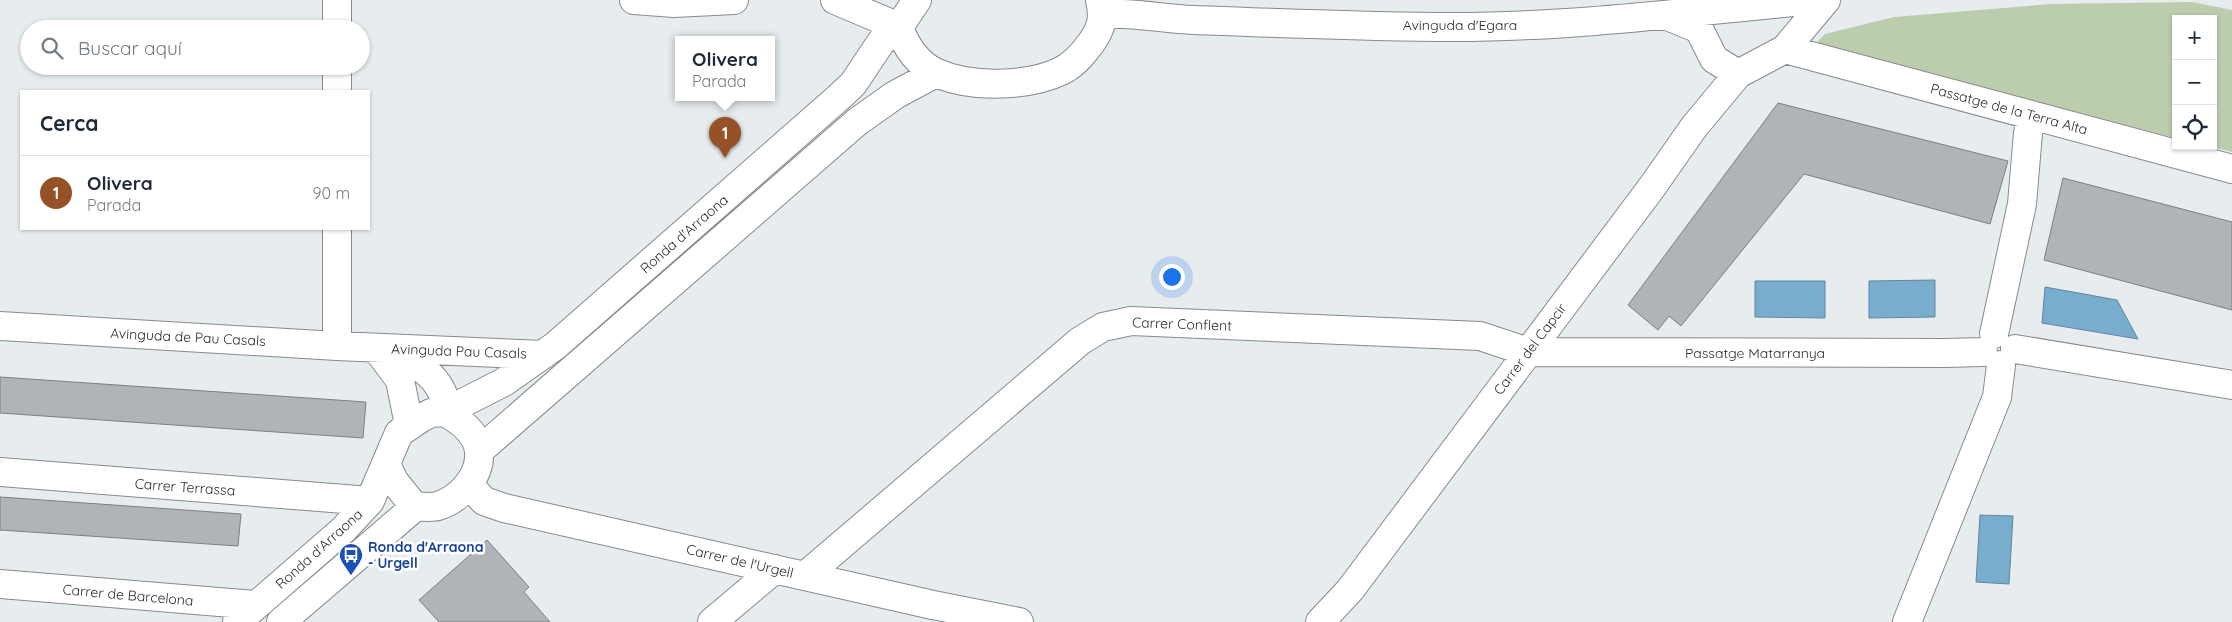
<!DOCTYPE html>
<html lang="es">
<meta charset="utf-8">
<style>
:root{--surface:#fff;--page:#f2f2f3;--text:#1f2937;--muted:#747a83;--line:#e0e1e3;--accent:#965126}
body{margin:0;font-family:Quicksand,sans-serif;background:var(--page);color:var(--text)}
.controls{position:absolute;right:15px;top:15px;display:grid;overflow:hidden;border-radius:0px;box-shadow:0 1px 4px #0004}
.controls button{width:45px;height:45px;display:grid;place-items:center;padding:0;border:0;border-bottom:1px solid var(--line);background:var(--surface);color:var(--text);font:25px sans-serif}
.you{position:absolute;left:1171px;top:276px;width:18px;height:18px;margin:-12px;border:4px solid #fff;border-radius:50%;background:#1a73e8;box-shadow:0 0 0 8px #1a73e833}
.badge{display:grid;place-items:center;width:32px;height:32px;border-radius:50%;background:var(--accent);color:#fff;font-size:16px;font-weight:700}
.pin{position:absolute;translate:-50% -41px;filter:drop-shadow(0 1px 2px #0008)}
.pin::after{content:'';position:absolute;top:26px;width:18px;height:15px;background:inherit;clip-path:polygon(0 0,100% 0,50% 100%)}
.popup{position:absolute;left:675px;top:36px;width:100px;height:65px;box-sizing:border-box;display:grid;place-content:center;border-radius:0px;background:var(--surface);filter:drop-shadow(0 1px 4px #0005);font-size:16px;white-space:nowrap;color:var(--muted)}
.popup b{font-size:19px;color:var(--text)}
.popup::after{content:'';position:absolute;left:50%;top:100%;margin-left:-10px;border:10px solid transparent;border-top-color:var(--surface)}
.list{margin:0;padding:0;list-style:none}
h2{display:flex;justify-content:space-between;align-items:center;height:65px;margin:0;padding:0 20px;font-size:21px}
h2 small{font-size:16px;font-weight:400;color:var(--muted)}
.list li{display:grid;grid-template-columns:32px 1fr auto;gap:15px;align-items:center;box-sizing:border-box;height:75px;padding:0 20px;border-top:1px solid var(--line)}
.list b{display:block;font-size:19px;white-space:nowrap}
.list p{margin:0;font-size:16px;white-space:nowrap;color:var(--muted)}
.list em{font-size:16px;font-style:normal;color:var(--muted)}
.icon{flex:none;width:28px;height:28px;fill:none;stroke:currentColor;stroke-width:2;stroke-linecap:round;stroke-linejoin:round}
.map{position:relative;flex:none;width:2232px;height:622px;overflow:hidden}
.search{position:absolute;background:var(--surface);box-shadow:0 1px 4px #0004;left:20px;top:20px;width:350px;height:55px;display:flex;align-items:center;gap:12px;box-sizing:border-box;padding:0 18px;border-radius:28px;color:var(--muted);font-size:19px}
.panel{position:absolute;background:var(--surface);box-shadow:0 1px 4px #0004;left:20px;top:90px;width:350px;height:140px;border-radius:0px}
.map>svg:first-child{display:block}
</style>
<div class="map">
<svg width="2232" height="622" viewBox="0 0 2232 622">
<rect width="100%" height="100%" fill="#e7ecef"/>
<!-- green -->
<path fill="#bccdae" d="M2192,2l40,8v142l-23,-6h4v-127h-37v119l-353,-87 -5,-10 7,-7 69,-17 157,-13z"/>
<!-- water -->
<path fill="#78adcd" stroke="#61869d" d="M1935,280v37l-66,1v-37z
M1755,281h70v37l-70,-1z
M2045,287l72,13 21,39 -96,-16z
M1980,515l33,1 -4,68 -33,-2z"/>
<!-- building -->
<path fill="#b0b4b8" stroke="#7b7f83" d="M1778,103l230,58 -18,63 -186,-50 -123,152 -12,-10 -11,14 -30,-25z
M2063,178l169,44v88l-188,-50z
M0,377l366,25 -3,36 -363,-25z
M0,497l241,17 -3,32 -238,-16z
M487,540l42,47 -5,5 26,30h-111l-20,-22z"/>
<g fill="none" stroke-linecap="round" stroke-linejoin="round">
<!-- minor casing -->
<g stroke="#878a8e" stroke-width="30">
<path id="minor" d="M634,0l40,3 60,-3
M835,0l64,27
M1104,14c29,-2 60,5 90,6 87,3 174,7 260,7 121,0 241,-16 361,-27
M1665,15l34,14 15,30 24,15 47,-25 41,-49
M899,27c7,20 18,37 38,46 33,15 91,14 124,-2 13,-6 22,-17 30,-28 11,-15 13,-26 9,-43
M337,29v-29
M1785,49l447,120
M337,91v-25
M337,229v117
M0,326l337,20 206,9
M1994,334l28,-130 6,-71 4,-18
M376,348l24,32 9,45
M2015,349l217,36
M389,352c21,7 43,19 53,40 3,6 2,14 3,20
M479,451l378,-329 38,-27 41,-22
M386,464l8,17 21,26
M0,472l370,29
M469,485l15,16 20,7 429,97 86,17
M805,576l275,-235 23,-14 28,-6 349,15 48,16 417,1 38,-1
M0,584l256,21
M237,622l106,-92 27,-29 29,-68 22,-15 10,-5 14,-1 59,-30 51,-36 283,-248 15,-14 28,-42 18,-15 18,-27
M281,622l134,-115c7,-1 16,1 23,-1 22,-7 43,-30 41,-54 -1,-18 -20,-32 -34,-40
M712,622l63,-53
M1320,622l30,-32 302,-403 42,-60 44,-53
M1907,622l90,-225 4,-32"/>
</g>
<!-- minor -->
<use href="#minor" stroke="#fff" stroke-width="28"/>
</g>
<!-- icons -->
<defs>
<g id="bus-pin" transform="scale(1.25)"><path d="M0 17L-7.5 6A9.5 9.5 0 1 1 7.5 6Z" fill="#1a4fb4" stroke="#fff"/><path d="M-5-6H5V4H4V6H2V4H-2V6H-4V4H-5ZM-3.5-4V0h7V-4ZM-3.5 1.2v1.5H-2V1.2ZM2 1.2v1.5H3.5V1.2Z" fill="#fff"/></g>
</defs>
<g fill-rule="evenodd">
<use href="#bus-pin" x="351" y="555"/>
</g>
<g text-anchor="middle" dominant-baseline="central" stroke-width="5" stroke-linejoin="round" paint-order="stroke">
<!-- street labels -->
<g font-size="14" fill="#2a2c2d" stroke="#fff">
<text x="1460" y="25">Avinguda d'Egara</text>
<text transform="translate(2009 109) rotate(15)">Passatge de la Terra Alta</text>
<text transform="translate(684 234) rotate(-41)">Ronda d'Arraona</text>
<text transform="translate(1182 324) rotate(2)">Carrer Conflent</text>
<text transform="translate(188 337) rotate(3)">Avinguda de Pau Casals</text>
<text transform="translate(1530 349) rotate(-53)">Carrer del Capcir</text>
<text transform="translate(459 351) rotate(2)">Avinguda Pau Casals</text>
<text x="1755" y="353">Passatge Matarranya</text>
<text transform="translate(185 487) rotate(4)">Carrer Terrassa</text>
<text transform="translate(319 549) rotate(-42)">Ronda d'Arraona</text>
<text transform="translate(740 561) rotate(13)">Carrer de l'Urgell</text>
<text transform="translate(128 595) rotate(5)">Carrer de Barcelona</text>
</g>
<!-- transit labels -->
<g font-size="14" font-weight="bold" fill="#164399" stroke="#fff" text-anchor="start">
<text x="368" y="547">Ronda d'Arraona<tspan x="368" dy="16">- Urgell</tspan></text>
</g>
</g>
</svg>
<div class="controls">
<button>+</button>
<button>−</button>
<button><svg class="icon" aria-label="locate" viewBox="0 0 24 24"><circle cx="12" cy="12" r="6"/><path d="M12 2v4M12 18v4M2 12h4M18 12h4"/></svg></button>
</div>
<div class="you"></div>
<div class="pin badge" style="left:725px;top:158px">1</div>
<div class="popup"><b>Olivera</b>Parada</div>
<div class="search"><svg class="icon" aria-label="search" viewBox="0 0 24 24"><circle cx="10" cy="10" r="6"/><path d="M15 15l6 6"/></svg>Buscar aquí</div>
<section class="panel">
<h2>Cerca<small></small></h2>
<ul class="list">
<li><span class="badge">1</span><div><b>Olivera</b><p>Parada</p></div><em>90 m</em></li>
</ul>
</section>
</div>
